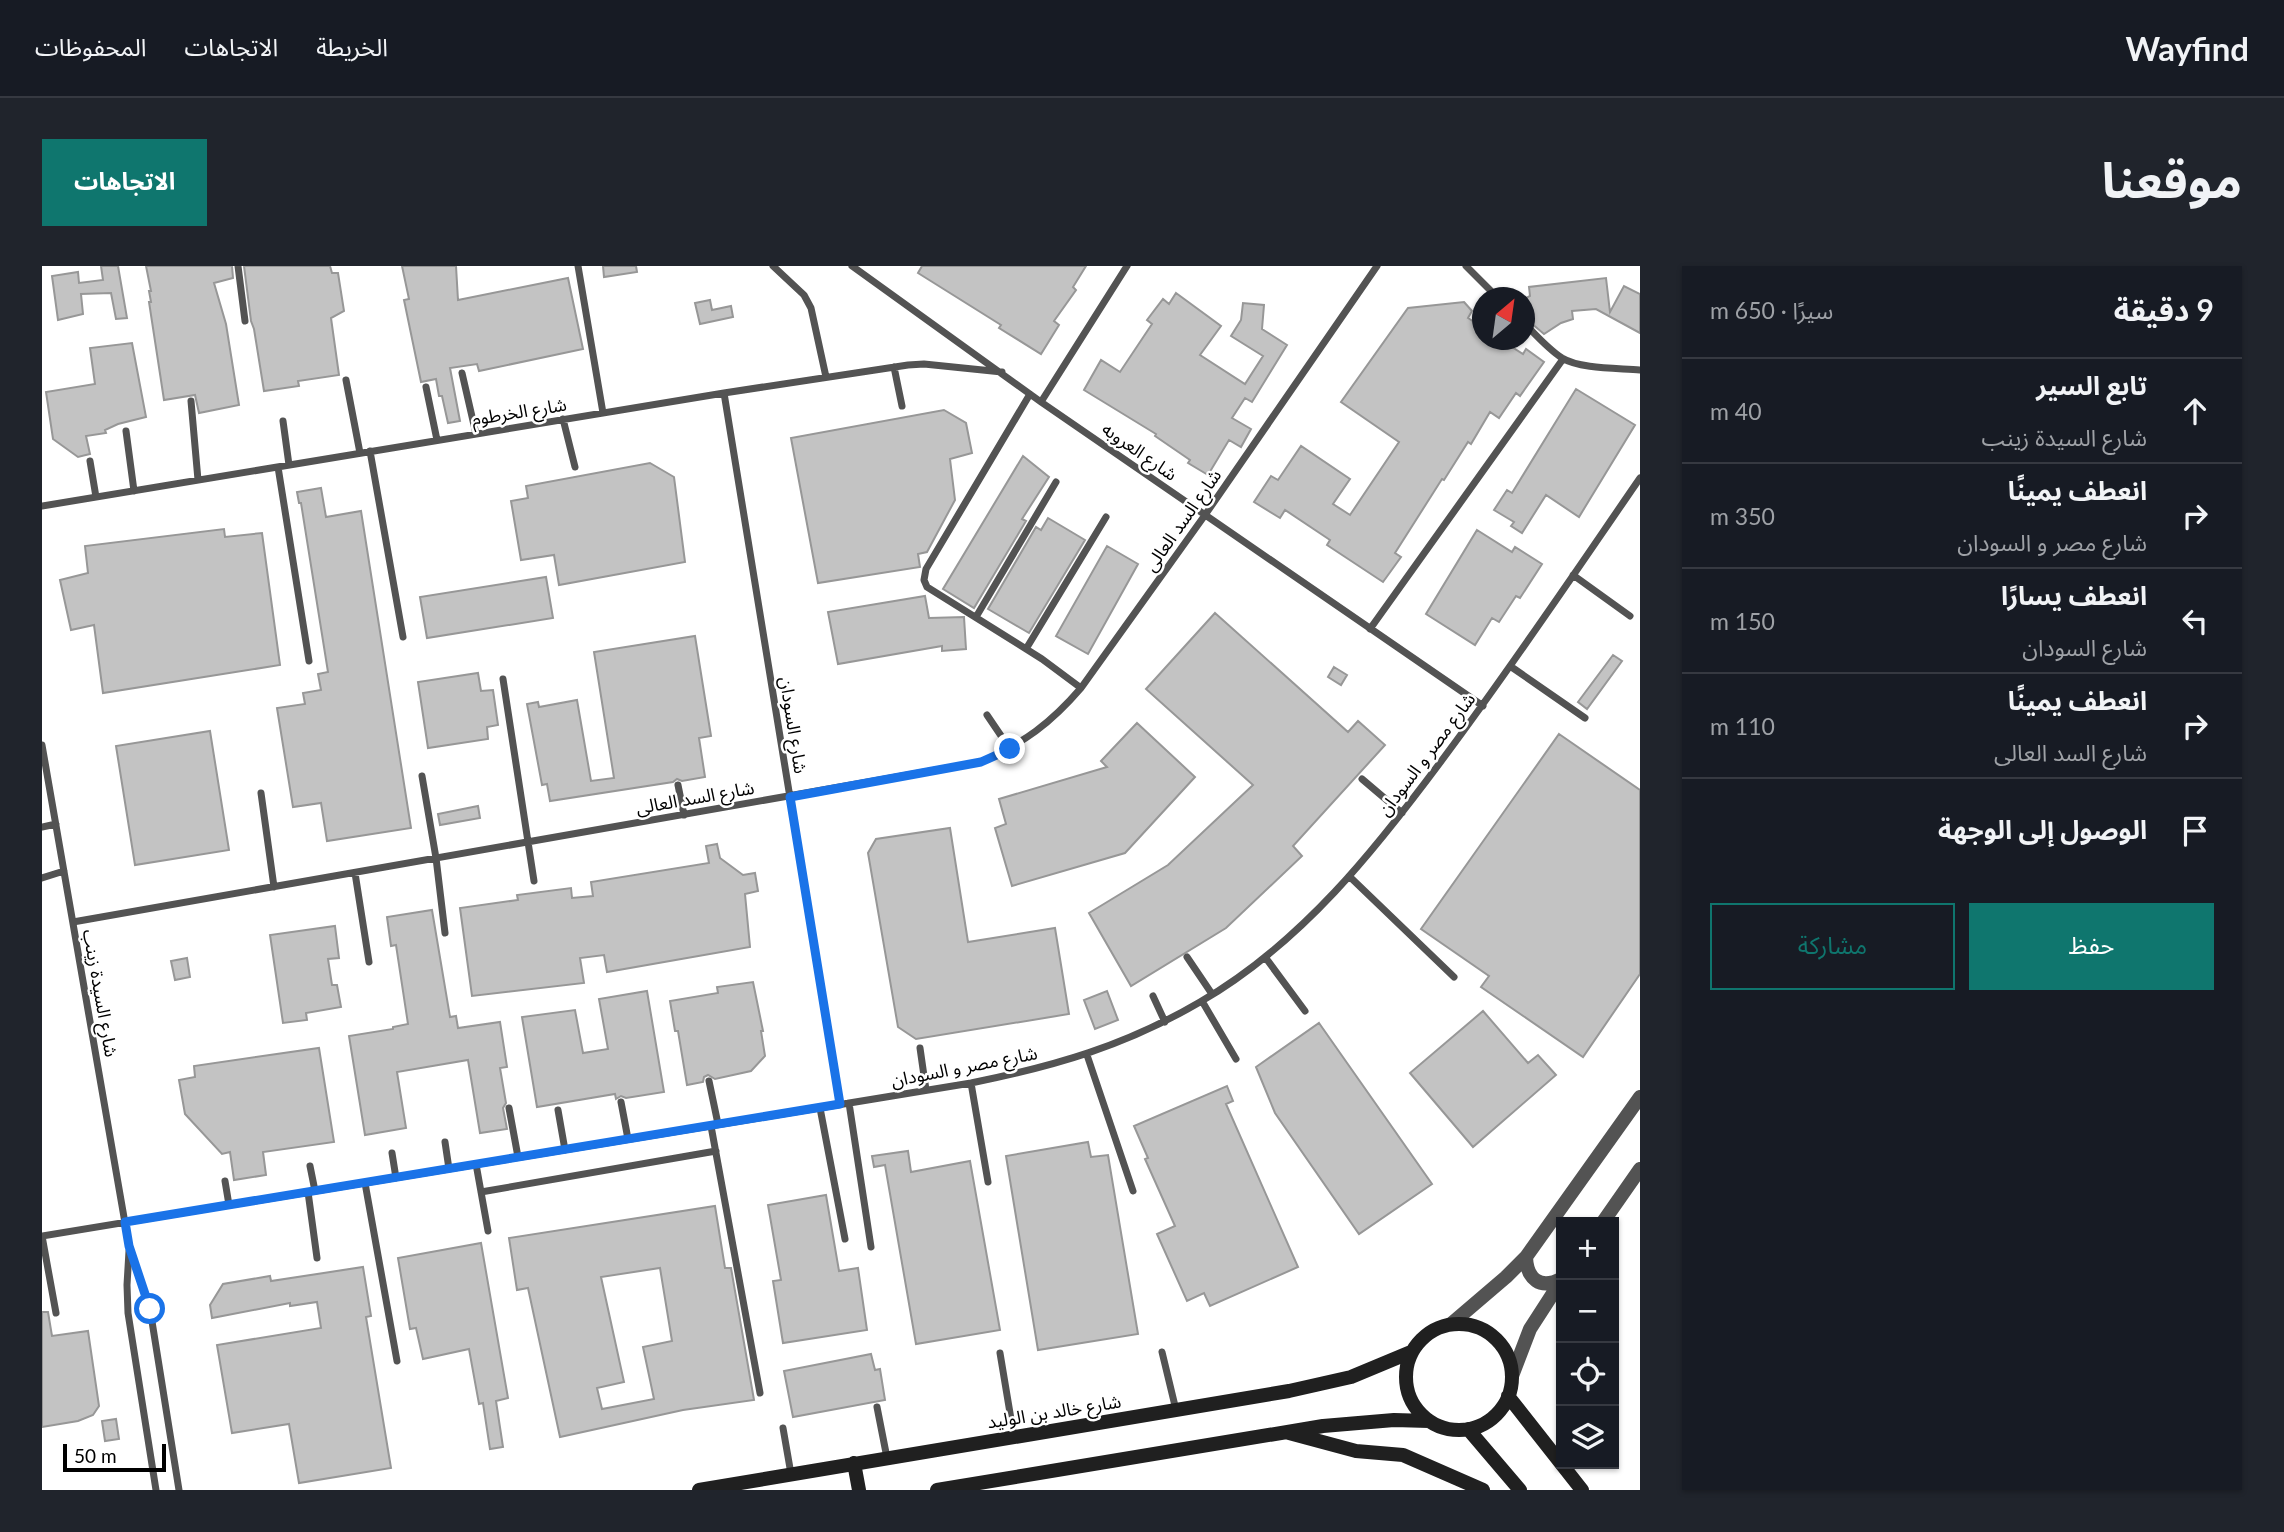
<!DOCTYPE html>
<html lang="ar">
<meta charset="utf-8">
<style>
:root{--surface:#171b24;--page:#20242c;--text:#f1f3f6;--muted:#9ea1a6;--line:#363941;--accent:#0f766e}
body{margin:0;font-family:Lato,"Noto Sans Arabic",sans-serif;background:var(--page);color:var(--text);direction:rtl}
.controls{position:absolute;right:21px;bottom:21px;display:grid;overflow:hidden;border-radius:0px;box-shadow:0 2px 5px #0004}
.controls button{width:63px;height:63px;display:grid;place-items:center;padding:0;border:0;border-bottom:2px solid var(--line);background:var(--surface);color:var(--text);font:35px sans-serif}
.compass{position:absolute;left:1430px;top:21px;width:63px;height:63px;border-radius:50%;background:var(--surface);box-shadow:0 2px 5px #0004;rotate:29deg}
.scale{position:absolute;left:21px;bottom:18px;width:103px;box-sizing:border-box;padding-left:7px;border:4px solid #000;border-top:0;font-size:19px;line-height:24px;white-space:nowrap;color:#000;-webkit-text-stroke:5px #fff;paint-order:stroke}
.stop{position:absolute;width:21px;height:21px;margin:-16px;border:5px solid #1a73e8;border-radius:50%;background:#fff}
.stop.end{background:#1a73e8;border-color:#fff;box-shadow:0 2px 7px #0008}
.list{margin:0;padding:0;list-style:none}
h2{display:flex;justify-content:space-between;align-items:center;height:91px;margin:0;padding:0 28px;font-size:30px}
h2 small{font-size:23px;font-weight:400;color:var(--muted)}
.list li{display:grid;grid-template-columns:46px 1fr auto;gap:21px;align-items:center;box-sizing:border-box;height:105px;padding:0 28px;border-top:2px solid var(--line)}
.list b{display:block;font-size:26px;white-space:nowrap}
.list p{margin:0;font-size:23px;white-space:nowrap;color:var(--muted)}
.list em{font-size:23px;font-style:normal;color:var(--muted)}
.actions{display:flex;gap:14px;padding:21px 28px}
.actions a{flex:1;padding:16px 0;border:2px solid var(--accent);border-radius:0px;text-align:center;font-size:24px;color:var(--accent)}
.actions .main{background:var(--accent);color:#fff}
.icon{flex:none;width:38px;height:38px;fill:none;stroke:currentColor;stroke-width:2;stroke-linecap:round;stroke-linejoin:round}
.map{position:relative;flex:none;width:1598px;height:1224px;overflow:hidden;direction:ltr;border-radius:0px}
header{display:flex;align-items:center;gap:42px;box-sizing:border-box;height:98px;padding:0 35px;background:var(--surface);border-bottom:2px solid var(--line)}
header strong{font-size:33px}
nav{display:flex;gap:38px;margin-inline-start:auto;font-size:24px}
.intro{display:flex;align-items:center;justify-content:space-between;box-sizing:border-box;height:168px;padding:0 42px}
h1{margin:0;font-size:49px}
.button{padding:18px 32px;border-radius:0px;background:var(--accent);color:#fff;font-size:24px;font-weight:700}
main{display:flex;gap:42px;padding:0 42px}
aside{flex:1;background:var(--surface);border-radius:0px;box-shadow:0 2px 5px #0004}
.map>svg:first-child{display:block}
</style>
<header>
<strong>Wayfind</strong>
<nav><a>الخريطة</a><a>الاتجاهات</a><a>المحفوظات</a></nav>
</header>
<div class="intro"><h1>موقعنا</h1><a class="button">الاتجاهات</a></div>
<main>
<aside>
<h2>9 دقيقة<small>سيرًا · 650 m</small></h2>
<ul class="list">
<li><svg class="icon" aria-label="ahead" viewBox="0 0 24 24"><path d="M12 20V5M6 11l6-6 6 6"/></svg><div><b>تابع السير</b><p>شارع السيدة زينب</p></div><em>40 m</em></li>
<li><svg class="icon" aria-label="right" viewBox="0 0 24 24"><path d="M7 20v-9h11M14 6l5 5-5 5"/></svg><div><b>انعطف يمينًا</b><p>شارع مصر و السودان</p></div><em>350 m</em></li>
<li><svg class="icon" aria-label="left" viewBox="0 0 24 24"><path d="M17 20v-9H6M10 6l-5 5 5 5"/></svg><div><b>انعطف يسارًا</b><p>شارع السودان</p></div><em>150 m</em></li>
<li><svg class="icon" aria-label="right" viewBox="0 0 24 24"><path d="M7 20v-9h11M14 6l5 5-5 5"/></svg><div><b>انعطف يمينًا</b><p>شارع السد العالى</p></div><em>110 m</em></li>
<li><svg class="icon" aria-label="arrive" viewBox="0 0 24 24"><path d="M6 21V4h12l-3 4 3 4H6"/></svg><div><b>الوصول إلى الوجهة</b></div></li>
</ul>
<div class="actions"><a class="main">حفظ</a><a>مشاركة</a></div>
</aside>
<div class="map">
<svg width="1598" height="1224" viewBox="0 0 1598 1224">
<rect width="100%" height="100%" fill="#fff"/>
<!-- building -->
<path fill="#c3c3c3" stroke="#979797" stroke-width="2" fill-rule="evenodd" d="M59,0h17l9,52 -11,1 -5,-26 -30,1 2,20 -25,6 -6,-44 26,-4 1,11 24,-3z
M104,0h86l1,12 -19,5 12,41 13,81 -40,8 -4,-18 -31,5 -15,-98h2l-2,-11h2z
M202,0h86l2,7h6l6,38 -13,7 8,57 -41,6 1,5 -35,5 -10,-62 -3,-8z
M360,0h54l2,34 110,-22 15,71 -104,22 -2,-7 -27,4 10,53 -12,2 -6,-27h-3l-3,-17 -15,3 -17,-82 5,-1z
M561,0h33l1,6 -33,5z
M880,0h164l-13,21 3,3 -22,31 5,4 -18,29 -42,-26 2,-3 -83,-52z
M1564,12l4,34 14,-26 16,8v39l-44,-24 -24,2 1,8 -12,4 -17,11 -20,-17v-18l6,-3 -1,-9z
M1134,27l45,33 -21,29 45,29 18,-28 -32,-20 10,-16 2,-17 21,2 -2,24 25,16 -35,57 -7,-4 -13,20 19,11 -10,18 -12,-7 -21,35 -20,-12 2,-3 -35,-24 1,-2 -72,-44 17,-30 19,12 32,-48 -5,-4 16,-21 6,5z
M668,34l2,10 19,-4 2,11 -33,7 -5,-21z
M1422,36l8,9 -4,7 14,9v13h19l22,14 3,-5 18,13 -24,34 -4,-3 -17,25 -9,-6 -19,32 -3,-2 -24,38 -2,-1 -47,74 6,4 -18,25 -56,-37 3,-5 -45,-30 -5,8 -26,-16 17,-26 7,4 23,-34 49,33 -17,25 17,11 49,-73 -58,-40 67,-94z
M90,77l14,74 -28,7 -13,6 1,3 -20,3 4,18 -12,3 -25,-18 -7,-47 49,-8 -5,-36z
M1534,123l59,36 -56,92 -33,-22 -24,38 -11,-7 3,-4 -20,-12 13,-20 5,3z
M902,144l22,13 6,30 -22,6 5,41 -28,52 -9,2 2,13 -102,16 -27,-145z
M981,190l26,21 -27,42 4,2 -52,87 -31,-19z
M608,197l24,14 11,85 -126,23 -5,-30 -33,5 -10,-59 17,-3 -2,-12z
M279,222l5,29 35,-6 50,317 -84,13 -6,-38 -28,4 -16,-99 28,-4 -2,-11 18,-3 -3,-16 10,-2 -27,-169h-2l-2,-11z
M1006,252l37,22 -56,93 -41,-24 48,-82 5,3z
M182,263l1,8 37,-4 18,132 -177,28 -9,-68 -23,5 -11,-50 28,-7 -3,-27z
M1435,264l35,22 3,-5 27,17 -22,34 -4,-2 -17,26 -7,-4 -17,27 -49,-31z
M1065,280l31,18 -50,90 -32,-18z
M504,311l7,41 -126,20 -7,-41z
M883,330l4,22 35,-1 2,32 -24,2v-5l-104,18 -10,-52z
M1173,347l133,119 10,-11 27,24 -92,101 9,10 -76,72 -95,58 -42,-73 79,-48 85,-80 -107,-96z
M653,370l16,100 -12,2 6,39 -23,4 -5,-2 -4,3 -123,19 -3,-17 -5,1 -15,-81 11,-2 1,5 38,-7 14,81 23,-3 -20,-126z
M1571,389l9,6 -35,48 -9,-7z
M1292,401l13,8 -6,10 -13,-8z
M436,407l3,18 12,-1 5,35 -11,2 1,12 -60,9 -10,-66z
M1095,457l58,54 -70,76 -113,33 -17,-58 11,-4 -7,-25 108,-32 -6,-6z
M168,465l19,119 -94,15 -19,-119z
M1517,468l81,56v184l-57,83 -102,-70 8,-11 -68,-47z
M436,540l2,12 -40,7 -2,-11z
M908,562l18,114 87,-14 14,86 -153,25 -18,-12 -30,-174 8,-14z
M675,578l3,14 23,17 12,-2 3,18 -13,3 5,53 -143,25 -3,-17 -24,3 4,25 -112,13 -12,-88 58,-8 -1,-5 54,-7 1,10 21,-2 -2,-14 118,-19 -3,-17z
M390,644l18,107 6,-1 2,12 42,-6 7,45 -7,1 6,35 -3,5 4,21 -27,4 -12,-73 -71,12 9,56 -41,7 -16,-99 44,-7v-2l15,-3 -12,-79 -5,1 -4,-29z
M293,660l4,32 -11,1 4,26h5l4,22 -35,6 1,7 -24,3 -13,-88z
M145,692l3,19 -15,3 -4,-19z
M711,716l10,49h-2l4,25 -14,15 -36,8 -7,-4 -4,2 -1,5 -16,3 -9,-54h-3l-5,-30 48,-8 -1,-6z
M605,725l17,101 -38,6 -5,-2 -5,3 -1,-5 -78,13 -15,-90 53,-7 8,43 25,-4 -9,-50z
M1065,725l11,29 -23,9 -11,-29z
M1441,745l45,52 10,-8 18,20 -83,72 -63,-74z
M1277,757l113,161 -73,50 -84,-121 -19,-46z
M277,782l15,94 -71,10 3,23 -32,5 -4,-28 -8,2 -37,-40 -6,-34 16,-3 -1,-11z
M1185,820l6,15 -7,3 72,163 -88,39 -6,-13 -17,8 -30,-67 18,-8 -30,-67 3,-1 -14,-32z
M1046,876l3,15 17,-2 30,179 -100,16 -32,-194z
M866,885l3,21 59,-11 30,169 -84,14 -31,-179 -11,2 -2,-11z
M784,929l13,76 19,-3 9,62 -84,13 -10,-62 8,-1 -13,-75z
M673,940l10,62h6l23,132 -71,10 -123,27 -32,-149 -11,2 -8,-52zM618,1002l12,73 -29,6 11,52 -52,10 -5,-21 27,-6 -23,-105z
M439,977l27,155 -12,3 7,46 -13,2 -7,-46 -4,1 -10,-55 -46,10 -7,-31 -6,1 -12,-71z
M321,1001l8,49 -5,1 25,151 -92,15 -10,-59 -57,9 -15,-88 104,-17 -4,-26 -27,4v-3l-78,15 -2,-13 13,-21 47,-8 1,5z
M0,1046h6l4,24 36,-5 11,75 -6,9 -15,6 -36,6z
M829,1088l4,16 5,-1 5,31 -92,17 -9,-46z
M74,1153l3,20 -14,2 -3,-20z"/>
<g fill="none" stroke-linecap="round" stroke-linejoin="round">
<!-- service -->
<path stroke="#535353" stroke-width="7" d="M196,0l7,55
M536,0l25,147
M731,0l31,29 7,13 15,69
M810,0l189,136 442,304
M1424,0l32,32
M1482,57c12,12 24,26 38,35 18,11 56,10 78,12
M852,101l8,39
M420,107l14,61
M304,114l14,73
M384,121l11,53
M682,127l116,711
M988,128l-104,175 -2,11 3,7 115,72 39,29
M149,135l7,79
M999,136l86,-136
M521,153l12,48
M241,155l6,44
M84,165l8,60
M328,185l33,186
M48,195l6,36
M236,201l31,194
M0,240l682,-113 184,-28 16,-1 78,8
M1531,309l57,41
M934,351l80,-135
M1328,363l193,-270
M984,383l80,-132
M1468,400l75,52
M461,413l31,202
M945,449l23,34
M0,479l87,501 21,63 29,181
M380,510l14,82 9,75
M1320,513l40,34
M636,519l6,30
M219,527l13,94
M0,561l14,-3
M313,607l14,89
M1308,611l104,100
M0,612l22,-7
M31,656l908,-160c43,-19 70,-39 100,-74l124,-173 172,-249
M1145,691l25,37
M1223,691l40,54
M1111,730l12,26
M1160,735l34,58
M878,782l6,42
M1045,789l46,136
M667,815l9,43
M929,817l17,99
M579,836l7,37
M807,837l22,144
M467,842l9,49
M778,842l25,131
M516,844l7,40
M669,860l49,267
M403,876l4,27
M350,887l4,25
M434,898l12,67
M268,900l5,25
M183,915l4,24
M323,917l32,178
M266,926l9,66
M439,926l235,-41
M0,970l929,-153c84,-17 154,-37 229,-81 102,-59 176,-153 245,-246 68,-91 131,-185 195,-278
M0,970l14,77
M87,985l-2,34 1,28 28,177
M1120,1086l14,58
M958,1087l14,84
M835,1141l10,51
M741,1162l8,46"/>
<!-- tertiary -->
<path stroke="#535353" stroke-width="14" d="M1561,956l37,-53
M1484,991c1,22 14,33 35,22
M1409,1058l55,-47 20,-20 114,-160
M1470,1110l18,-47 31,-48"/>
<!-- secondary -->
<path stroke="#202020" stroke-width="14" d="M1364 1111a53 53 0 1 1 106 0a53 53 0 1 1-106 0Z
M1466,1130l74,94
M1426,1163l52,61
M1247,1167l67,18 47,4 80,35
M812,1197l5,27
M657,1224l590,-99 62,-14 60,-25
M895,1224l386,-64 71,-6 35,1"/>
</g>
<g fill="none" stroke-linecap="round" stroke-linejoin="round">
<!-- route -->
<path stroke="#1a73e8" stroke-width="9" d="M108,1043l-21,-63 -4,-24 715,-118 -50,-307 191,-35 29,-13"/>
</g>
<g text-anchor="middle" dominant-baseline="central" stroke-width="5" stroke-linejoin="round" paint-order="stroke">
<!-- street labels -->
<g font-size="18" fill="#000" stroke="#fff">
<text transform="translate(477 145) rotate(-9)">شارع الخرطوم</text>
<text transform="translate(1098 185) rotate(35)">شارع العروبه</text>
<text transform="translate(1140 254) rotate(-55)">شارع السد العالى</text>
<text transform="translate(752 459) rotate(81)">شارع السودان</text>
<text transform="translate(1384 488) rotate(-53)">شارع مصر و السودان</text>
<text transform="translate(653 531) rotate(-10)">شارع السد العالى</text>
<text transform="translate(59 727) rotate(80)">شارع السيدة زينب</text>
<text transform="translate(922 800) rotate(-11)">شارع مصر و السودان</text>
<text transform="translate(1012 1145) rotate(-9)">شارع خالد بن الوليد</text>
</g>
</g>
</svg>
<div class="controls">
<button>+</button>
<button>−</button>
<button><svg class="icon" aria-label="locate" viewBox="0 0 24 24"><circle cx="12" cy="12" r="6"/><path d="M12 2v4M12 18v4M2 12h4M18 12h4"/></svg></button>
<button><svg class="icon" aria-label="layers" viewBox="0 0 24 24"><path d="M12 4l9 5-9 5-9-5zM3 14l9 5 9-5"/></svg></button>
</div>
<svg class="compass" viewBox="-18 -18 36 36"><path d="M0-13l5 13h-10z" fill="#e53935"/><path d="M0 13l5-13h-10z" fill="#9ea1a6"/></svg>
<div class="scale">50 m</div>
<div class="stop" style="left:108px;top:1043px"></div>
<div class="stop end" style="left:968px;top:483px"></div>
</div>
</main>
